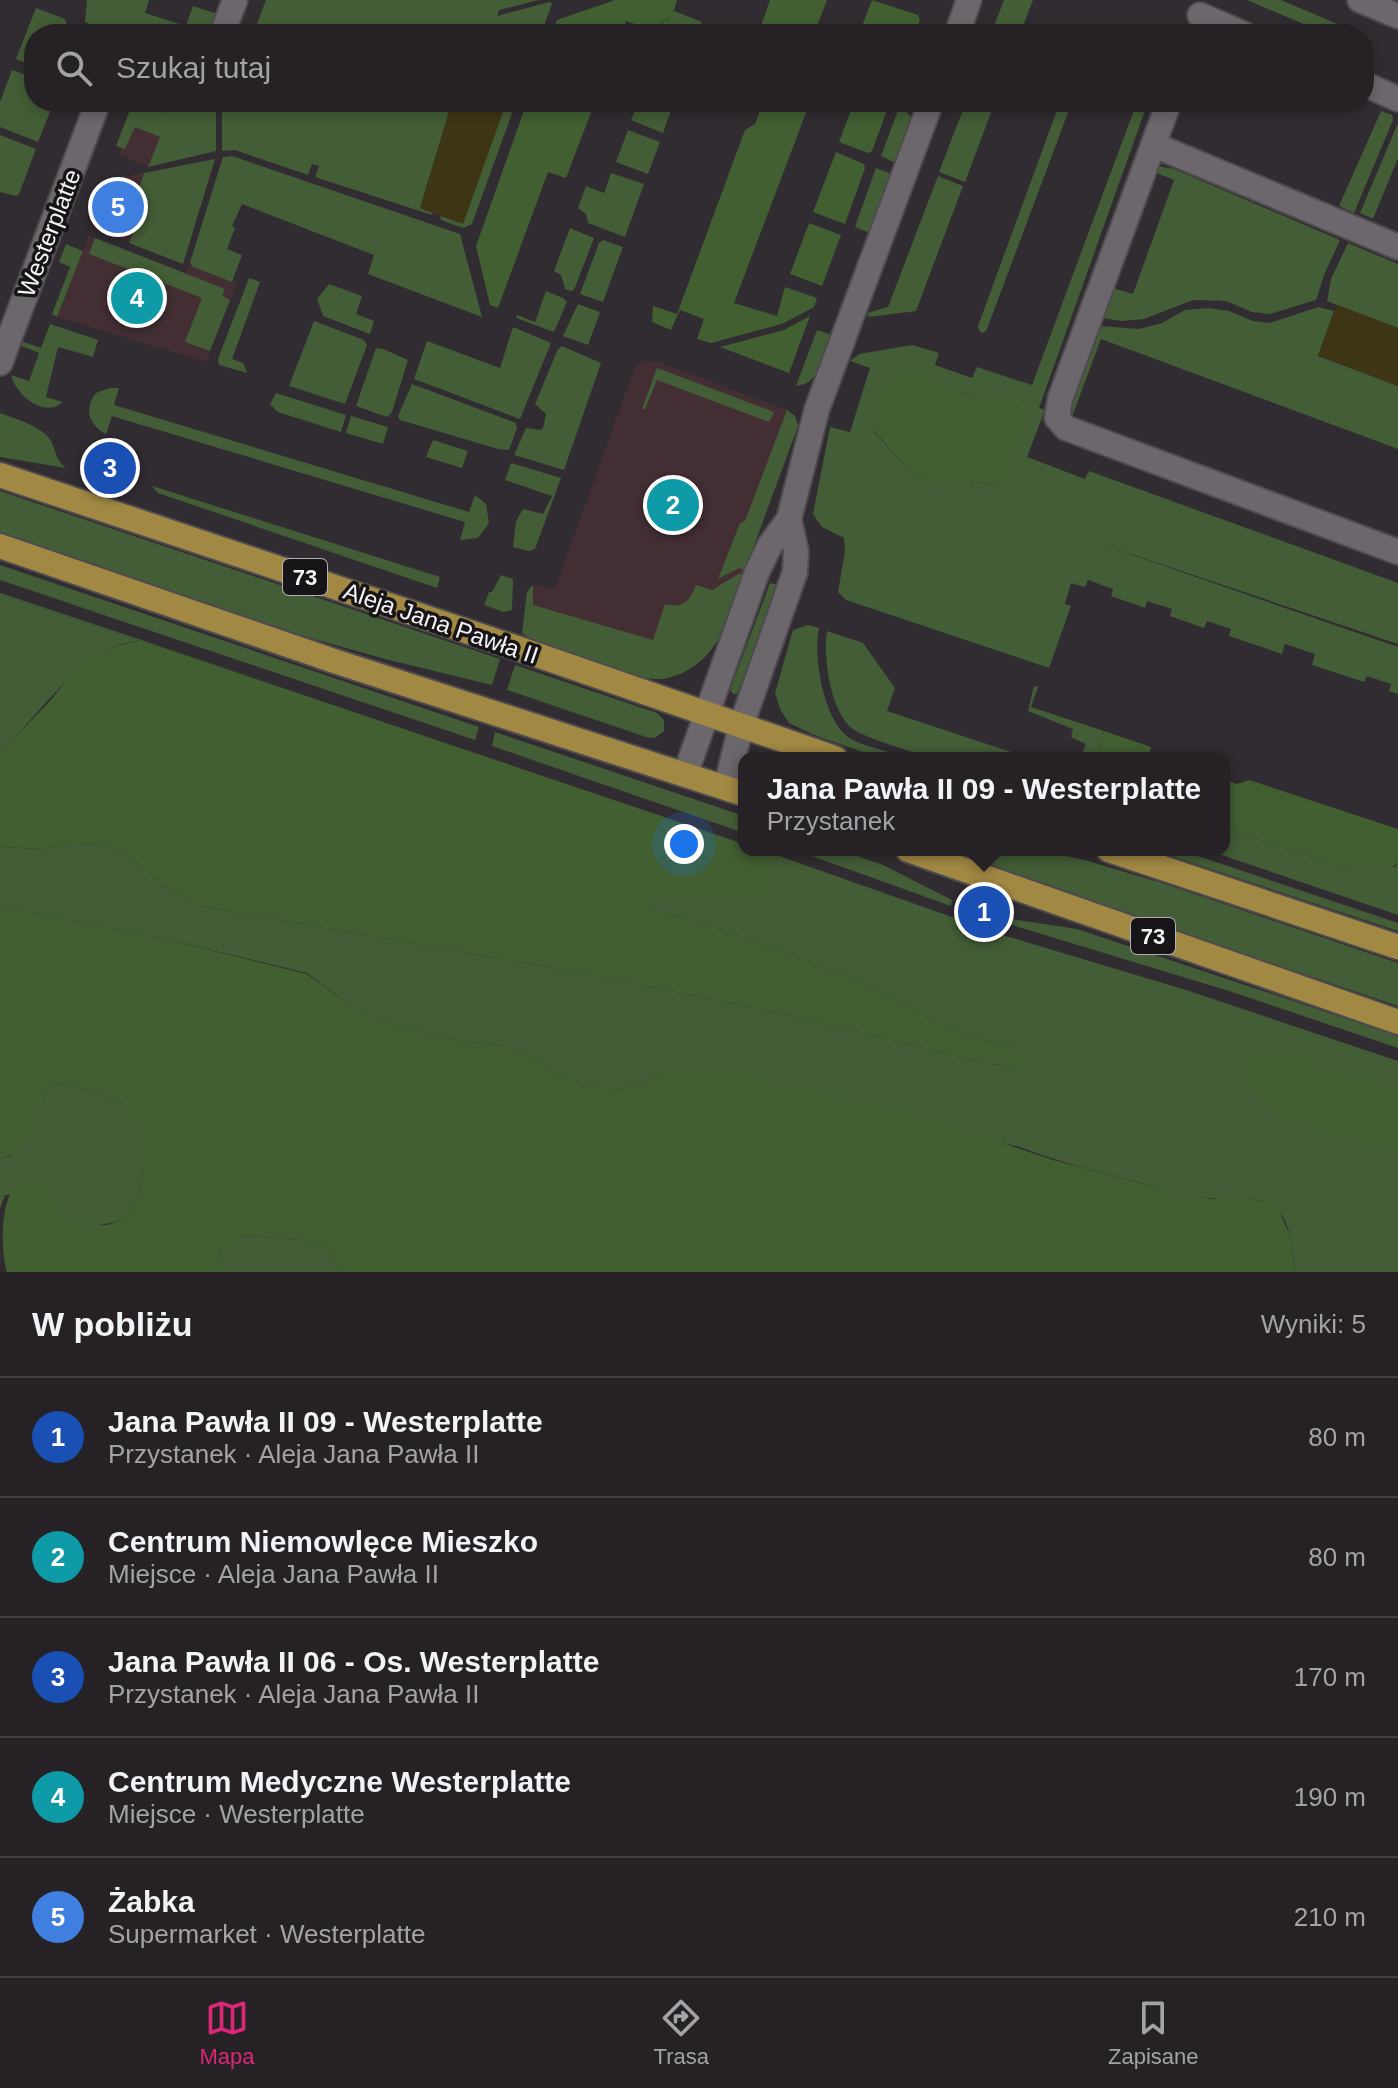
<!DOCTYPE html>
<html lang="pl">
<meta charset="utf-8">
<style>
:root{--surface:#252125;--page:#2d292d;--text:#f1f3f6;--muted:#a3a3a7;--line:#423e42;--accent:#db2777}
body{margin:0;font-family:Helvetica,sans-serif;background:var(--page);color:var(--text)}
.you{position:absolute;left:684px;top:844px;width:28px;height:28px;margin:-20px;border:6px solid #fff;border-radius:50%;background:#1a73e8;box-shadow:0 0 0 12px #1a73e833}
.badge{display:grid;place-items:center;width:52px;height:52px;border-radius:50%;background:var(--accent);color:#fff;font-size:26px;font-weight:700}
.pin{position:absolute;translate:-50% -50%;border:4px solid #fff;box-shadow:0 2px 8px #0006}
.popup{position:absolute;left:738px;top:752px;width:492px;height:104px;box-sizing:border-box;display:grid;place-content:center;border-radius:16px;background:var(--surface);filter:drop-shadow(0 2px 6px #0005);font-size:26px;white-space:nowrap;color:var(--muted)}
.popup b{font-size:30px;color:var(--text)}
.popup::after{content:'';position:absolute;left:50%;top:100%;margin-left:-16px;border:16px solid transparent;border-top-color:var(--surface)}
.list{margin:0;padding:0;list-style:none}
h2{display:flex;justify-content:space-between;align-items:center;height:104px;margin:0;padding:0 32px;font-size:34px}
h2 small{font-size:26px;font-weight:400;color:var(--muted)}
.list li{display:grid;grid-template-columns:52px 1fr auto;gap:24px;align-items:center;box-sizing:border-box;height:120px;padding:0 32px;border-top:2px solid var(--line)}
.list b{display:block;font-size:30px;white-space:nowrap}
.list p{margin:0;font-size:26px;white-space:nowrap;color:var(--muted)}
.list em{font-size:26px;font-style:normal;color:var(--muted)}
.icon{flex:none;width:44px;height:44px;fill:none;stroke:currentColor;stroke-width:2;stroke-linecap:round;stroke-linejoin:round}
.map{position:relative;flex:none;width:1398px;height:1272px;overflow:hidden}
.search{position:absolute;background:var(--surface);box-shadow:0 4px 12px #0003;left:24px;right:24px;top:24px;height:88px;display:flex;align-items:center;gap:20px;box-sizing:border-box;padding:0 28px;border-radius:32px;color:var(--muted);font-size:30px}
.sheet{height:704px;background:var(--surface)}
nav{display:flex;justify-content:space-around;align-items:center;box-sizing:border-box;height:112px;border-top:2px solid var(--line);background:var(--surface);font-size:22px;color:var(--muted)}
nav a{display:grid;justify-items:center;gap:4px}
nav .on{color:var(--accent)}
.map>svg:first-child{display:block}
</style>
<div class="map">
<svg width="1398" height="1272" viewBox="0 0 1398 1272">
<rect width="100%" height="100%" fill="#312c31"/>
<!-- commercial -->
<path fill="#432f33" d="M135,126l25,11 -12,30 -29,-12 3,-7 3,1z
M144,173l-6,15 8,11 -17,44 -37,-15 18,-49z
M89,236l97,37 4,-11 3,5 44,17 -31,78 -149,-45z
M648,361l11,1 128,48 8,6 3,10 -80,214 -18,22 -15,10 -21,7 -20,-1 -112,-38 -10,-7 6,-45 5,-3 22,4 79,-219 3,-5z"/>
<!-- green -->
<path fill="#435d36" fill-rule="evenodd" d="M87,0h62l-4,13 41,13 7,-20 27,9 -7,19h-100l-28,-12z
M266,0h273l-40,10 -2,6 53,-14 2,2 -11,30h-288z
M1004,0h29l-13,34h-29z
M1247,0h34l80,34h-34z
M36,8l29,11 5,15h-36v32l-18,-7z
M674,11l28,11 -5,12h-47l-6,-2 1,-4c12,-4 24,-4 29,-17z
M12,70l22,8v24h20l-16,40 -38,-15v-25z
M133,102h5l23,11 5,-11h50v49l-68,16 12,-30 -25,-10 -10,22 -9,-3z
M222,102h230l-32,106 13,5 -1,2 -117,-38 4,-11 -7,-2 -4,11 -73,-25 -13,1z
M487,102h29l-44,122 -9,4 -22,-8 -1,-4 22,7 42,-114z
M638,102h36l-11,31 -32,-13z
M966,102h29l-30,80 -26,-10z
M1060,102h12l-85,227 -3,4 -4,-1 -2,-6z
M1137,102h11l-109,306 6,2 -18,47 58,22 4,-8 309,112v61l-309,-104 309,107v47l-9,-3 2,-7 -24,-8 -3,6 -52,-17 3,-11 -30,-10 -3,10 -53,-18 2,-7 -24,-8 -3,7 -34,-12 2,-7 -25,-8 -2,7 -34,-12 2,-7 -25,-9 -3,7 -14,-4 -6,21 6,2 -22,62 -203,-68 -8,-8 7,-41 -1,-13 -22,-11 -9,-13 17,-87 20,5 20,-64 -20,-7 9,-7 53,-9 27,8 -4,12 37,13 5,-11 55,18zM948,389l30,8 46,4 -22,85 -33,-5 -42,-1 -19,-11 -35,-38z
M900,105l13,14 -17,44 -15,-7z
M1381,111l11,4 1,5 -39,93 -15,-7z
M1398,123v35l-25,61 -13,-6z
M628,130l32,12 -12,32 -32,-12z
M0,135l36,14 -17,45 -3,2 -16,-4z
M232,156l228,78 22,83 -114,-43 6,-19 -132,-51 -10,22 3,2 -8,21 15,6 -10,27 -39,-15 -3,-5 33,-105z
M215,159l-32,105 -54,-21 17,-42 -10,-4 8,-24z
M1158,166l16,3 166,71 -16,35 -8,25 -46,14 -18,-2 -26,-11 -33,-1 -49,19 -22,2 -20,-3 11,-30 20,6 41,-114 -20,-8z
M876,168l16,6 -22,59 -15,-6z
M611,173l33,11 -19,53 -37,-14 -2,-9 -8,-6 8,-22 18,7z
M938,176l25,10 -47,125 -47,6 -2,-4 21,-6z
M570,228l24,10 -20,52 -4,1 -5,-2 -4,-14 -7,-4z
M95,238l130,51 -3,7 8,4 -20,51 -25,-9 17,-44 -113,-44z
M603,240l20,7 -20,55 -23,-8 19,-51z
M1348,243l50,21v64l-71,-27 4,-22z
M66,244l17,7 -26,66 -5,-3 18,-47 -11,-5z
M249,278l11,4 -28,77 11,4 4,10 -28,-8 -1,-6z
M329,284l33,12 -6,18 18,7 -4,13 -47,-18 -6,-17z
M546,291l17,7 4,4 -13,30 -38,-14 1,-3 18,7z
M578,304l22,8 -12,33 -25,-9z
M1318,307l16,4 -16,45 80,30v63l-297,-110 -28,75 -3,-2 -1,-5 30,-81 40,3 23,-6 23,-13 24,-2 20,3 24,10 17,2z
M314,321l50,19 3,5 -22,59 -56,-18z
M50,324l48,16 -5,17 -35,-10 -12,50 17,5c-19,17 -47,-7 -52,-27l18,6 10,-28 -20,-8 2,-4 20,7z
M513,327l38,16 -31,76 -106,-40 13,-38 73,27z
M817,330l15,5c-7,19 -11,49 -36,51z
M562,346l39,17 -37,107 -50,-15 12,-27 14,2 3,-2 3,-14 -11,-10 23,-55z
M376,348l7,1 25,11 -16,52 -5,5 -31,-11z
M657,368l117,44 -5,10 -112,-42 -12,29h-3z
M412,384l104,39 1,5 -8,22 -11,-1 -98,-29 -2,-4z
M110,388h9l-5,17 355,107 6,-17 11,9 3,19 -11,15 -18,2 5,-18 -353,-106 -6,18c-18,-9 -22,-26 -10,-41z
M276,393l70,22 -5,17 -63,-20 -8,-8z
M787,410l8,6 3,10 -53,144 -6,-2 -21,11 22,-56 5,-2z
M0,413c15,6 43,13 51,28 6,12 4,18 15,27l-66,-11z
M351,416l37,11 -5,17 -37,-11z
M433,440l35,11 -6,17 -36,-11z
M511,463l50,15 -26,71 -6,2 -16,-4 3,-26 7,-12 20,5 9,-18 -47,-16z
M152,486l288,91 -3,11 -279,-95z
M0,491l500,168 -8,26 -107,-26 -85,-24 -300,-102z
M0,565l479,162 -4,13 -475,-160z
M740,573l3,1c-8,23 -14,48 -27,69 -11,18 -33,34 -55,36 -24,3 -101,-30 -129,-39l-10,-7 5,-41 6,-7v20l120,35 12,-36c18,5 25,-3 31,-19l16,5z
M501,575l12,4 -1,31 -8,2 -20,-7 5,-13h3z
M770,583l8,2 -40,107 -4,3 -4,-5z
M0,593l141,47c-8,2 -18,3 -25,6 -47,20 -80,72 -116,107z
M808,625l11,3c-6,28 4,90 29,109 13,9 44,15 60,21h-28l-66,-23 -25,-12 -9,-14 -5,-16 18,-63z
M827,631l36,12 32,45 -8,23 142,47c-31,0 -64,4 -94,0 -13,-2 -72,-21 -82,-29 -23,-17 -30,-72 -26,-98z
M515,665l142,48 7,7v11l-9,7 -9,-1 -139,-47z
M1034,686l4,1 -7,20 73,24 -7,27h-17l6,-14 -15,-7 2,-8 -45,-18z
M495,732l249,84v17l-252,-87z
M1224,828l128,42 43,-3 3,-4v52l-191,-65h17z
M74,844l31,1 30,15 32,28 32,18 372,65 222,45 197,48 25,2 4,-18 -41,-9 -48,-19 -18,-13 -70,-33 -136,-50 -51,-13 -6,-7 1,-6h29l77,-44 -6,-4h12l244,86 180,54 212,71v211h-103c-2,-20 -4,-50 -19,-63 -19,-16 -44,-9 -66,-11 -24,-1 -48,-9 -72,-16 -40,-10 -79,-20 -118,-35l-353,-78 -23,15 -29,6 -32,-6 -27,-11 -23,-14 -29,-13 -54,-7 -64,-16 -33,-16 -46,-34 -142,-34 -165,-33v-59l41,2z
M795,850h46l42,15 69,35 -1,6z
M936,850h103l49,11 74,22 236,80v43z
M1153,850h27l218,73v8z
M1011,919l66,10 321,107v12l-169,-57 -220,-67z
M65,1083l58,20 19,28 3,30 -7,34 -12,23c-17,6 -49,15 -63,-2 -4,-4 -6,-13 -9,-18l-49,-3 -5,14v-50l10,-3 28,-44 11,-25z
M236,1236l65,3 24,7 13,20 8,6h-131l5,-19z"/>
<!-- forest -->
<path fill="#415f31" d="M615,0h62l-5,16c-16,13 -28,12 -46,5l-5,13h-69l5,-14z
M770,0h57l-13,34h-56z
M872,0l46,15 2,5 -5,14h-56z
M527,102h68l-29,76 -18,-6 -50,136 -8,-3 -14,-59z
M763,102h47l-76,201 43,13 8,-29 32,11 -3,9 -32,17 -71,19 -14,-4 7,-20 -24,-9 -9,20 -19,-8 1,-16 24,8 68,-184 10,-6z
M834,102h56l-18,49 -4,2 -29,-11 12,-32z
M836,152l28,12 1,4 -20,56 -32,-12z
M809,223l32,12 -19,51 -32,-12z
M810,316l-21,57 -69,-26 64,-17z
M917,369c19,11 35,23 58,27 19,3 38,0 56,8l-29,82 -33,-5 -28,3 -14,-4 -19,-11 -35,-39c1,-27 14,-59 44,-61z
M141,640l594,201 9,5v4c22,2 24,27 26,45l-6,7 -113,-4 -2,6 6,7 51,13 136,50 70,33 18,13 48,19 41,9 7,8 -1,5 -10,5 -25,-2 -197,-48 -222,-45 -372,-65 -32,-18 -32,-28 -30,-15 -31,-1 -33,5 -41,-2v-94l50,-52 19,-24 23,-20 24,-11z
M1104,731l47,16 -2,8 8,3h-60z
M1224,780l13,4 12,-4 149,49v34l-12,9 -34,-2 -128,-42z
M0,906l165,33 142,35 46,33 33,16 64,16 54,7 29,13 23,14 27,11 32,6 29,-6 23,-15 24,-1 68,8 173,43 121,41 125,33 34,6 26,-3 31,7 10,8 12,27 4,34h-949l-8,-6 -13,-20 -24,-7 -64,-3 -17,17 -5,19h-208c-7,-24 -7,-76 12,-88 5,-1 14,-1 19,-1l16,15 9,18 12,8 32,1 19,-7 12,-23 7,-34 -4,-30 -18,-28 -58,-20 -16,4c-12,26 -18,64 -49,72z
M1263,1048l22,2 45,19 68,19v64c-56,-11 -116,-23 -152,-70l3,-19z"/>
<!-- sand -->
<path fill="#3e3515" d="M452,102h35l17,7 -41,115 -43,-16z
M1337,305l61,23v58l-80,-31z"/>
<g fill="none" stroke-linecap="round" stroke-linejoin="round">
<!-- street casing -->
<g stroke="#4e4a4e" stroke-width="28">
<path id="street" d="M1360,0l38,16
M1200,15l44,19
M222,34l13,-34
M957,34l12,-34
M1364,84l34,15
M1169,102l-109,297 -3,19 9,10 332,124
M1154,145l244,102
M0,363l98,-261
M685,775l72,-203 13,-27 19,-26 28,-110 114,-307
M726,787l15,-61 54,-154 1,-21 -7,-32"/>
</g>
<!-- primary casing -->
<g stroke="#4e4a4e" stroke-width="28">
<path id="primary" d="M0,475l511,171 324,112
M0,546l337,116 407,132
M908,850l490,172
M1109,850l289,97"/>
</g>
<!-- street -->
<use href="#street" stroke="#6c676c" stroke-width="24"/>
<!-- primary -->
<use href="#primary" stroke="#a28943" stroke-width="24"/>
</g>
<g text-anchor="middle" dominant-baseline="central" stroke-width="7" stroke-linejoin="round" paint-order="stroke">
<!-- shield labels -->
<g fill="#171517" stroke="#b3b0b3" stroke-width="2">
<rect x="283" y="559" width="44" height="36" rx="6"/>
<rect x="1131" y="918" width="44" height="36" rx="6"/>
</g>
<g font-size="22" font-weight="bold" fill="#f6f3f6">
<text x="305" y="577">73</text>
<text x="1153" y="936">73</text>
</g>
<!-- street labels -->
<g font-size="24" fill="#f6f3f6" stroke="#171517">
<text transform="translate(49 233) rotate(-69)">Westerplatte</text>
<text transform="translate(441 623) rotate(19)">Aleja Jana Pawła II</text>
</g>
</g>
</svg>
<div class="you"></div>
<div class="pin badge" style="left:984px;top:912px;background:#1a4fb4">1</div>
<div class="popup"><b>Jana Pawła II 09 - Westerplatte</b>Przystanek</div>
<div class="pin badge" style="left:673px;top:505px;background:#0f9aa8">2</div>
<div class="pin badge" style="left:110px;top:468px;background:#1a4fb4">3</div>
<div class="pin badge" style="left:137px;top:298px;background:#0f9aa8">4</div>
<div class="pin badge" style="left:118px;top:207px;background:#3f7fe0">5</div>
<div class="search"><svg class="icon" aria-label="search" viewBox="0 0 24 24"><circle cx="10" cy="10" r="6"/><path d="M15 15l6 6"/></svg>Szukaj tutaj</div>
</div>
<section class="sheet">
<h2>W pobliżu<small>Wyniki: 5</small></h2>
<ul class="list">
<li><span class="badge" style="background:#1a4fb4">1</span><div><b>Jana Pawła II 09 - Westerplatte</b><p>Przystanek · Aleja Jana Pawła II</p></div><em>80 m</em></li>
<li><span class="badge" style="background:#0f9aa8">2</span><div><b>Centrum Niemowlęce Mieszko</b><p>Miejsce · Aleja Jana Pawła II</p></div><em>80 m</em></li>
<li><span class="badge" style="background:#1a4fb4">3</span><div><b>Jana Pawła II 06 - Os. Westerplatte</b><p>Przystanek · Aleja Jana Pawła II</p></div><em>170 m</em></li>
<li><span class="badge" style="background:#0f9aa8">4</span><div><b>Centrum Medyczne Westerplatte</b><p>Miejsce · Westerplatte</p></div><em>190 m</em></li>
<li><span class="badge" style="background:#3f7fe0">5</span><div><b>Żabka</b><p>Supermarket · Westerplatte</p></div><em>210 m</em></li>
</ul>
</section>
<nav>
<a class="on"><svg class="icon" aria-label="map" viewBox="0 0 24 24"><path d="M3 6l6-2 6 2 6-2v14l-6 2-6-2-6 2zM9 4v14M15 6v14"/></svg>Mapa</a>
<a><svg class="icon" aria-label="directions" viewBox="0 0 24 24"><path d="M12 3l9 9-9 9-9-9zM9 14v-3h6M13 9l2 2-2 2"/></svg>Trasa</a>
<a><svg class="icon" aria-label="saved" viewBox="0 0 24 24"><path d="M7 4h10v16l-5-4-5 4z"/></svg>Zapisane</a>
</nav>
